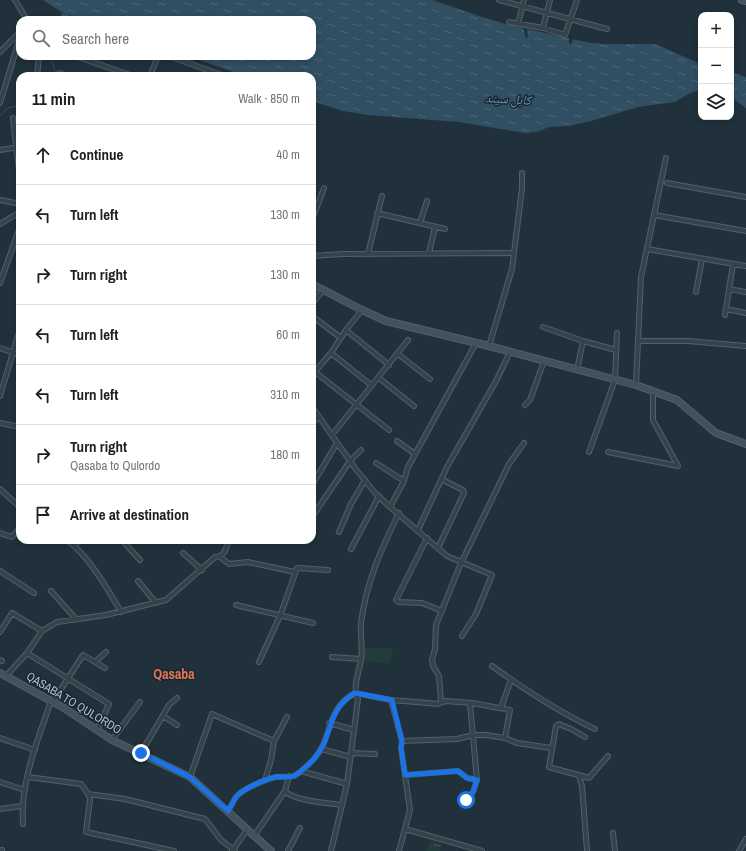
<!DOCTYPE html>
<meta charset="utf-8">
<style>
:root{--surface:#fff;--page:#f2f2f2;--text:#202124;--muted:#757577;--line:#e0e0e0}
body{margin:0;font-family:"Archivo Narrow","Noto Naskh Arabic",sans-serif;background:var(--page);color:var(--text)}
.controls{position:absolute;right:12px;top:12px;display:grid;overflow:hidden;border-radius:8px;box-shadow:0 2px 6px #0003}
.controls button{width:36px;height:36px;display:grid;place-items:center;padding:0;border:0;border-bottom:1px solid var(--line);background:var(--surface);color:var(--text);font:20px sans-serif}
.stop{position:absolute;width:12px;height:12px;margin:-9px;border:3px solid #1a73e8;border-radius:50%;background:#fff}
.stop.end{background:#1a73e8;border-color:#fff;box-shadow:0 1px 4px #0008}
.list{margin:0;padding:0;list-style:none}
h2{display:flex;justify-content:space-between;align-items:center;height:52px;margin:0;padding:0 16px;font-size:17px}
h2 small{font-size:13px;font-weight:400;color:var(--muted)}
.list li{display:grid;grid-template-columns:26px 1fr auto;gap:12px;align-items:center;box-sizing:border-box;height:60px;padding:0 16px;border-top:1px solid var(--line)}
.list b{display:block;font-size:15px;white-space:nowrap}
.list p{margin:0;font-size:13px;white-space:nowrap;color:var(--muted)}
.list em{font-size:13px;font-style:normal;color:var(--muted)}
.icon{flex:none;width:22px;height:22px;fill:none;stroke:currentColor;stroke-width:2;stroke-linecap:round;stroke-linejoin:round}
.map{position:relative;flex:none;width:746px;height:851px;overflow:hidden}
.search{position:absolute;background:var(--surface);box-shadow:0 2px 6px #0003;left:16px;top:16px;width:300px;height:44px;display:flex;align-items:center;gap:10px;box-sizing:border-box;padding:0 14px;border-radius:12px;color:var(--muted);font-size:15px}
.panel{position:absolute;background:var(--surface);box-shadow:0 2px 6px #0003;left:16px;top:72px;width:300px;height:472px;border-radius:12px}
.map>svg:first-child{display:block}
</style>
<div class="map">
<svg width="746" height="851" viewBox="0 0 746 851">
<defs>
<pattern id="park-tufts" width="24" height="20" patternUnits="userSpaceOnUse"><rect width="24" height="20" fill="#223c3a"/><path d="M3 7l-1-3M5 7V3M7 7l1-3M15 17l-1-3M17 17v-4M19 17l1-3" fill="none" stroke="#405655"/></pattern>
<pattern id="water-ripples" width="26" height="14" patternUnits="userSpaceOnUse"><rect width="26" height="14" fill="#304f62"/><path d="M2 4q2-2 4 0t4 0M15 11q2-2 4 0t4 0" fill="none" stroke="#4b6677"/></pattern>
</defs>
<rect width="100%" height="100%" fill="#20313b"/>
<!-- park -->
<path fill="url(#park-tufts)" d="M430,841l12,4 -2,6h-13z"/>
<!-- garden -->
<path fill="#223c3a" d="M363,648h30l-3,16 -27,-3z"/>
<!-- water -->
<path fill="url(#water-ripples)" d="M43,0h390l72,24 86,19 65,1 45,20v26l-11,3 -15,9 -37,5 -47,14 -22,5 -20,1 -12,5 -12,1 -66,-11 -91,-7 -25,-4 -31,-10v-25h-67l-57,-20h124v-36h-228l-21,-7z
M731,72l15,5v31l-15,-11z"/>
<!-- pier -->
<path fill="#20313b" d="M433,0h6l65,22 87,19 66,1 31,13 13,7v2l-45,-20h-53l-30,-5 -2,5h-2v-6l-42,-10 1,9 -2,2 -3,-12 -41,-10z"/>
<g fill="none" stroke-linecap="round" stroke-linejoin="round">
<!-- stream -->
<path stroke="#304f62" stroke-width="1" d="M60,20l3,-7
M51,56l5,20
M0,116l8,-8 12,-3"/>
<!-- street casing -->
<g stroke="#516069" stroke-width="6">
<path id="street" d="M15,0l12,20
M499,0l108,29
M64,17l8,3
M519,20l5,-20
M509,22l34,6 22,7 12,-35
M543,28l7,-28
M0,52l20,-20
M75,56l58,20
M169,56l55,20
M59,73l9,3
M37,76l2,-20
M150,76l8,-20
M0,103l20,-66
M13,118l7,61
M0,150l20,-3
M667,183l79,14
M0,200l20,4
M377,213l68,16
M654,215l92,16
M312,220l12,-32
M420,223l7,-22
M0,224l20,-12
M647,249l99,17
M429,253l6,-26
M368,254l14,-58
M312,256l31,-2 171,-1
M0,283l20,-56
M729,289l17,3
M696,292l6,-33
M312,304l11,-14
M726,309l20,4
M725,315l8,-51
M312,316l29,22
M543,327l40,14 33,9
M346,330l43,35
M638,341h50l58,5
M489,346l23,-77 10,-81v-15
M0,348l20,7
M331,353l40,32
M398,354l32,25
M577,370l6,-29
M315,372l74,58
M312,375l19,-22 15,-23 16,-20
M379,378l35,28
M636,385l5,-108 25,-119
M0,396l20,-67
M525,405l5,-5 14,-39
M312,407l43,61 20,25 15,14 57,49 45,19 -16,39 -14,22
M0,423l15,3
M312,424l6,-8
M332,435l76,-95
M397,441l18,13
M589,452l26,-72 2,-47
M608,452l70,14 -25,-46v-28
M376,463l28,18
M312,485l25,-42
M0,489l20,18
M390,507l14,-26 4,-14 68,-124
M312,517l38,-56 11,-11
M418,530l29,-63 49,-86 14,-29
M339,532l12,-28 14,-24
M0,533l12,4 8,-9
M427,538l-31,62 2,2 24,1 20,8
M66,540c21,13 43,51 55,72
M122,540l18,20
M74,545l7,-5
M438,548l26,-55 -1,-3 -22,-11
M351,549l28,-53
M183,553l19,17
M220,557l9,7 19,-2 47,10
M0,571l34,22
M138,581l18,22
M51,591l25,28
M236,605l77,18
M0,632l12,-19 30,18
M27,653l82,51 -12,26
M332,657l29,2
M0,660l2,1
M95,662l11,-10
M259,662l21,-46 17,-48 31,2
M492,666c32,23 67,46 103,63
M6,676l21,-23 15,-22 15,-9 49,-7 60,-15 49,-43c10,0 11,-9 14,-17
M391,700l11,41 -1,7 9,62 -11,41
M441,702l-2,-26 -6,-10 -1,-6 3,-11 1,-24 25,-62 48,-99 15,-21
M501,708l10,-28
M163,716l14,9
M329,723l25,7
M585,737l-14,-8 -12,-5 -3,2 -7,41 40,11 19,-22
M0,738l35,12
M112,740l28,-38
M402,741l55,-2 16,-4h13l19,3 12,5 34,5
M321,749l30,8
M141,753l28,-48 8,-7
M352,753l23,1
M301,771l46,13
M405,775l53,-4 9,7 10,2
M579,776l3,10 5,65
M28,777l53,7 7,10 37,5 80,20 16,21 14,11
M190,777l22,-63 62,27
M265,780l6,-20 3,-19 13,-24
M0,782l25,8
M285,791c9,10 43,12 56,14
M88,794l2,5 -4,33 88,19
M466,800l7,-8 4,-12 -7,-76
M0,809l22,-3
M228,811c3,-4 5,-10 8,-14 6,-8 30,-18 40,-20 6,-1 13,1 18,-1 6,-3 14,-11 19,-16 21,-22 11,-50 42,-67l36,7 37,3 10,1 7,-3 27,2 38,7 -5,28
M23,824c-3,-41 14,-82 27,-120l4,-4 29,-45 22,13
M405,829l77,22
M613,833l2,18
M254,836l31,-45 4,-15
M1,851l1,-1
M232,851l15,-21
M288,851l12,-23
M331,851l16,-67 11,-85c-6,-10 1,-27 3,-39 2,-12 -1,-25 0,-37 5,-40 20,-74 38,-110
M739,851l7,-12"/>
</g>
<!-- secondary casing -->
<g stroke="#516069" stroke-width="8">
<path id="secondary" d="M742,0l4,1
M312,284l50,26 24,11 103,25 147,39 41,15 39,33 30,11
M0,673l64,35 48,32 78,37 81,74"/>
</g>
<!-- street -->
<use href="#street" stroke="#34424c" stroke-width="4"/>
<!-- secondary -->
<use href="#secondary" stroke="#41525f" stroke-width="6"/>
</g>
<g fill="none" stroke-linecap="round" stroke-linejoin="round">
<!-- route -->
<path stroke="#1a73e8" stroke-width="5" d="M141,753l49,24 38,34c3,-4 5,-10 8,-14 6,-8 30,-18 40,-20 6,-1 13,1 18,-1 6,-3 14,-11 19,-16 21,-22 12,-50 42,-67l37,7 10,41 -1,7 4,27 53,-4 9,7 10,2 -4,12 -7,8"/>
</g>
<g text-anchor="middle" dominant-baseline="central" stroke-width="3" stroke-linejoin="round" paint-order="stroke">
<!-- street labels -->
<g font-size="12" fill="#aebdc8" stroke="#192730">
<text transform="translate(74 703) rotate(31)">QASABA TO QULORDO</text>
</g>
<!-- water labels -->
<g font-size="13" font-style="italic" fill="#6c96ae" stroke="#192730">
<text transform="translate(508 99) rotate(3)">کابل سيند</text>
</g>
<!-- quarter labels -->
<g font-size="14" font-weight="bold" fill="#dc7455" stroke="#192730">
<text x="174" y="674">Qasaba</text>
</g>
</g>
</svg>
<div class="controls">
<button>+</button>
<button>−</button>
<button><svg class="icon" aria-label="layers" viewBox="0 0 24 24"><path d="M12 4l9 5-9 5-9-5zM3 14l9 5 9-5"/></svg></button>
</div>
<div class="stop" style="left:466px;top:800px"></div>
<div class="stop end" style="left:141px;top:753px"></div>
<div class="search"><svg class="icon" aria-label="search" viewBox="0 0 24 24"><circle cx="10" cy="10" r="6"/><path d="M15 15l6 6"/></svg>Search here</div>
<section class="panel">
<h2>11 min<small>Walk · 850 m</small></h2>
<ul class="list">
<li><svg class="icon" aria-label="ahead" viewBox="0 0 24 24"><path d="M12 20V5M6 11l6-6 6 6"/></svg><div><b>Continue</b></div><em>40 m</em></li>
<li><svg class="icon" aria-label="left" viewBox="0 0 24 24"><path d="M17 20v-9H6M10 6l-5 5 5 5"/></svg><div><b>Turn left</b></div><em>130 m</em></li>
<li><svg class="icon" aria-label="right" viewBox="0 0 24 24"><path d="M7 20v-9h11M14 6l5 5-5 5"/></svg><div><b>Turn right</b></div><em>130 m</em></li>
<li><svg class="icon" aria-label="left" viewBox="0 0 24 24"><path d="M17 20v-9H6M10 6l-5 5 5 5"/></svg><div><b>Turn left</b></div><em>60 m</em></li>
<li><svg class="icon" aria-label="left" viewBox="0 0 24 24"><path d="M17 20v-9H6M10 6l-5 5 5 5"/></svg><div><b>Turn left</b></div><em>310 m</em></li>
<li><svg class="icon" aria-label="right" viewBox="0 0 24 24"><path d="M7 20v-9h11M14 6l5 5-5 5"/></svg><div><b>Turn right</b><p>Qasaba to Qulordo</p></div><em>180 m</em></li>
<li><svg class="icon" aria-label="arrive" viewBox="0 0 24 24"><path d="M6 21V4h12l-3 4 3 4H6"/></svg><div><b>Arrive at destination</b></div></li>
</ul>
</section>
</div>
